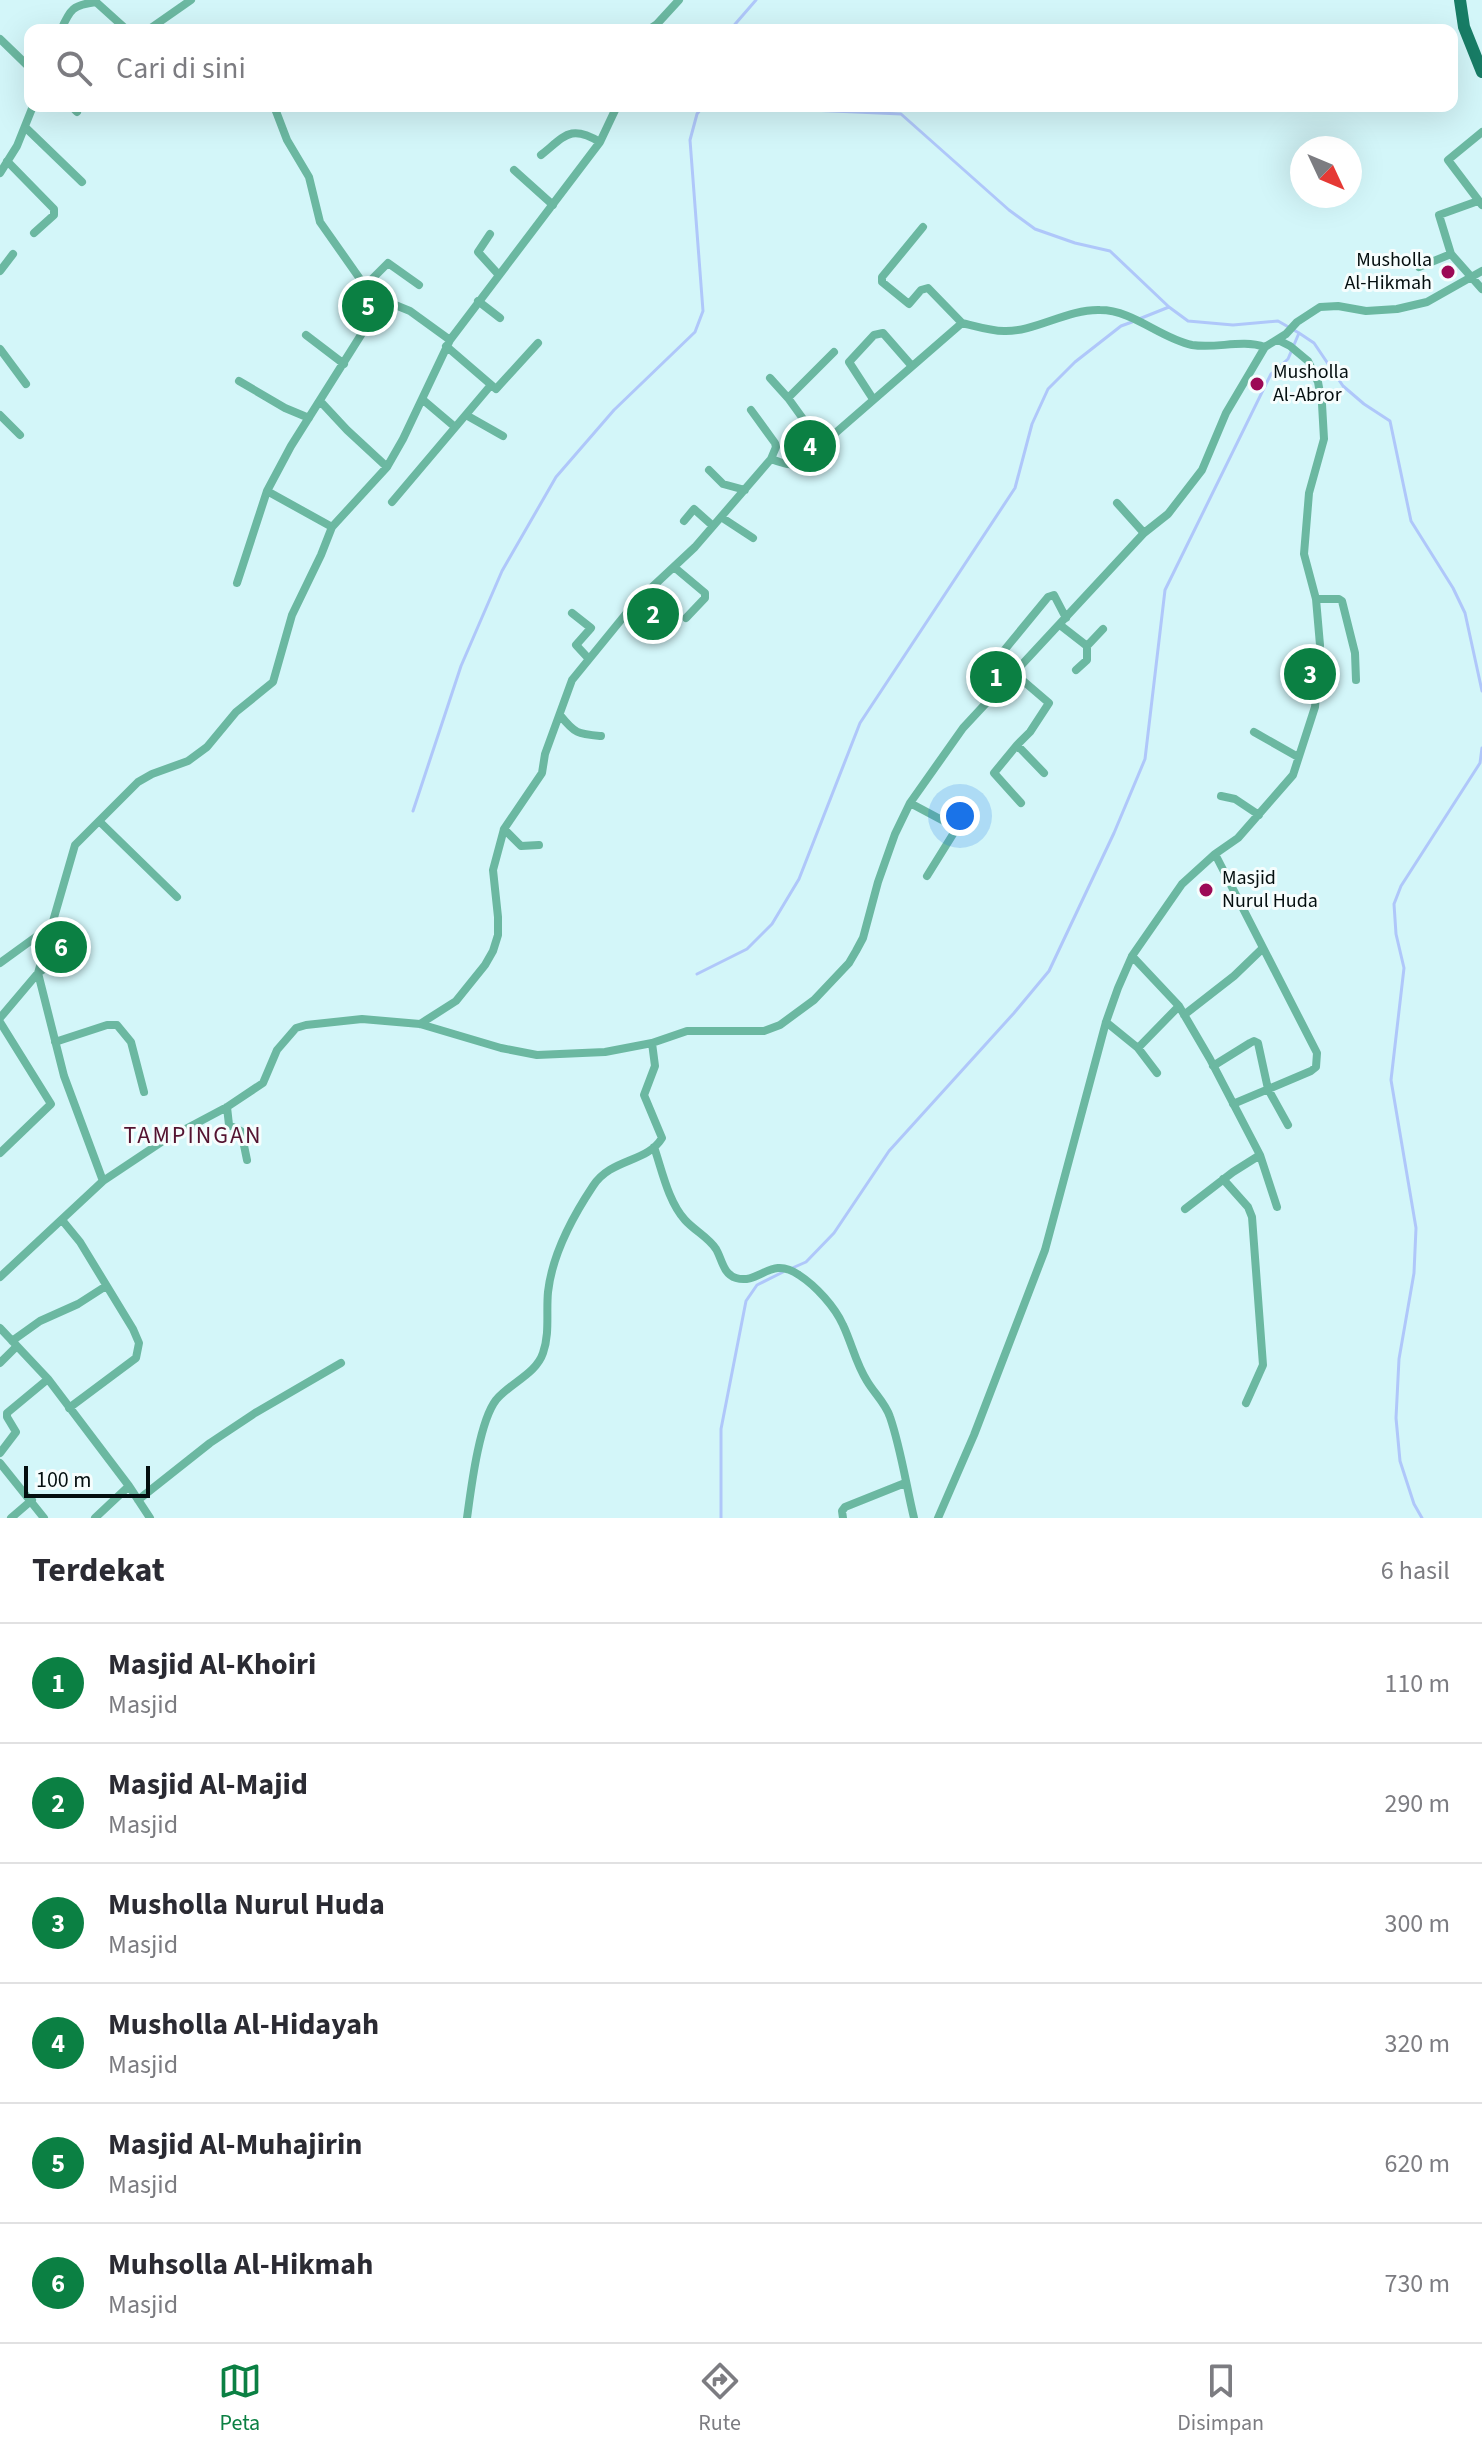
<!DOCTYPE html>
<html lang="id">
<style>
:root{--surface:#fff;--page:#f7f7f7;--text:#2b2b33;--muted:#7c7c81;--line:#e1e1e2;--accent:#0b8043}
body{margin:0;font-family:"Source Sans 3",sans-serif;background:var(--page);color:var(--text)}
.compass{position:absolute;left:1290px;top:136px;width:72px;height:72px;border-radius:50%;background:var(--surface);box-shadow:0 8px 32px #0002;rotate:134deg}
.scale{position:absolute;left:24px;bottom:20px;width:126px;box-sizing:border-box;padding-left:8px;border:4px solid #040e0f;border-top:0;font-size:22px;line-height:28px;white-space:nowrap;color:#040e0f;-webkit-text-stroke:6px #f6fdfd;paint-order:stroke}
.you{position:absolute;left:960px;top:816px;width:28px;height:28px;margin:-20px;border:6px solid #fff;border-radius:50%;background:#1a73e8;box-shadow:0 0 0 12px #1a73e833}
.badge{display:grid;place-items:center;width:52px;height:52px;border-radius:50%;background:var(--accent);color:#fff;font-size:26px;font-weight:700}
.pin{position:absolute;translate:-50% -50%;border:4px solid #fff;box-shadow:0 2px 8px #0006}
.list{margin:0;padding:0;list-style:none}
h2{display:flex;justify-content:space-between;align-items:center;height:104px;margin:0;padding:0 32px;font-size:34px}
h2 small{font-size:26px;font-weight:400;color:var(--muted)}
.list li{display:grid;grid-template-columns:52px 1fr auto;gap:24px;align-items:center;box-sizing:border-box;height:120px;padding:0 32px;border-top:2px solid var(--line)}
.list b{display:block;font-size:30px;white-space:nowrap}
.list p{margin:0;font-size:26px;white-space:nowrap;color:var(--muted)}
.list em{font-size:26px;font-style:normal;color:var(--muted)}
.icon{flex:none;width:44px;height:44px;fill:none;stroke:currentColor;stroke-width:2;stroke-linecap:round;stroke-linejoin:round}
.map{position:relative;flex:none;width:1482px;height:1518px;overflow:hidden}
.search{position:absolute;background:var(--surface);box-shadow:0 8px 32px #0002;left:24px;right:24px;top:24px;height:88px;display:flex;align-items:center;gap:20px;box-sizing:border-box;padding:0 28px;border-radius:16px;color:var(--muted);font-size:30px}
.sheet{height:824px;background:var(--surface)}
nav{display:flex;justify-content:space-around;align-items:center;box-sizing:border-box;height:112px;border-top:2px solid var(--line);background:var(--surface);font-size:22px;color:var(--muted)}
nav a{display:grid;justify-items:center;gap:4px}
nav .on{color:var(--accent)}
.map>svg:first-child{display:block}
</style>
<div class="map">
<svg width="1482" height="1518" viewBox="0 0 1482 1518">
<rect width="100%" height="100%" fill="#d3f6f9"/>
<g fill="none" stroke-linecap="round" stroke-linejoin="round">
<!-- stream -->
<path stroke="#afc7fa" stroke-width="3" d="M730,30l26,-30
M781,106l6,3 114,5 108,96 26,19 40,14 35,8 59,56 19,14 45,4 45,-4 21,12 15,10 29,43 21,18 26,17 21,100 42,67 12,25 17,78
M1139,319l30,-12
M413,811l48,-145 41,-95 54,-94 58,-67 81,-78 8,-21 -13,-171 7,-26 6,-8
M697,974l50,-25 25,-25 27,-45 61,-156 155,-235 17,-64 16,-35 27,-27 46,-36 11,-4
M790,1269l16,-7 28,-29 55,-82 125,-138 35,-42 65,-138 31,-74 20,-169 106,-216 17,-15 11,-26
M721,1518v-89l25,-128 11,-16 26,-13
M1422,1518l-8,-14 -14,-43 -4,-43 3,-59 15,-86 2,-45 -25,-148 13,-112 -8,-34 -2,-30 7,-18 79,-123 2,-15"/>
<!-- minor -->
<path stroke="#6bb8a1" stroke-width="8" d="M61,30c9,-21 12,-25 35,-28l31,28
M148,30l43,-30
M648,30l9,-6 22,-24
M0,39l30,29
M71,106l6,6
M274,106l13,34 22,37 11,45 45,64 18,14
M25,127l57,55
M1482,132l-34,28 34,45
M541,155c24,-19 29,-31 59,-13
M7,161l47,48v6l-20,18
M514,170l39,35
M0,173l17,-27 16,-40
M1478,201l-39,14 12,39 31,35
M923,227l-41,50v5l27,22 12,-14 7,-2 34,35
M490,234l-12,18 20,22
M1419,267l32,-13
M0,271l13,-17
M365,286l23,-23 31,22
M478,301l22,17
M306,335l38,29
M446,346l50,43 42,-46
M0,349l26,35
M770,378l18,20
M239,381l46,27 24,10
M422,399l33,28
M873,399l-24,-37 25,-27 9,-2 28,32
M320,401l27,29 40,37
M751,410l24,33 1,4 -5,12
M0,415l20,20
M466,415l37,21
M822,445l-34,-47 46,-46
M709,470l14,14 22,6
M392,502l99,-117
M1117,503l27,30
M721,517l32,21
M684,521l10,-12 19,17
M332,527l-65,-36 24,-45 92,-146 27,11 40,29
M674,567l31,26v5l-19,20
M237,583l30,-92
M1316,599h23l3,2 13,52 1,27
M572,613l19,15 -15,17 12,13
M1060,625l27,21 16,-17
M997,659l51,-62 6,-2 12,23
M1076,670l11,-10v-14
M1014,673l35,30 -19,29 -13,13 27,28
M560,715c15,19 18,19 41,21
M1254,732l44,25
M1017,745l-23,28 27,30
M1221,796l14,3 24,16
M910,803l45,24v4l-28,45
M99,821l78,76
M504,829l17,17 18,-1
M1215,854l102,199 -1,14 -5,4 -78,33
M1132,956l47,50 31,53 50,96 -27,17 -48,37
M0,963l51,-37
M1184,1015l50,-39 29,-28
M0,1018l38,-45 45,-30
M0,1022l51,82 -51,49
M1106,1022l32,26 19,25
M420,1024l36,-23 29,-36 8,-14 5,-16v-18l-5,-47 11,-41 38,-56 3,-19 27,-74 62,-76 61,-57 76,-88c11,4 21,8 31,3l160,-139c13,3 28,8 42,8 31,1 63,-22 96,-21 33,0 60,28 92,35 25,4 49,-6 73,2
M55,1042l52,-17h10l14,17 13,50
M1138,1048l41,-42
M1213,1066l37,-23 4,-2 4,2 10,46 20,36
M227,1107l2,18 12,6 6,29
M654,1147c8,23 14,54 31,73 10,11 23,17 31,29 6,10 7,25 20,29 24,7 34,-23 63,-3 17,11 36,32 44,50 9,19 13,39 24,56 7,12 19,23 23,36 11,32 16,68 24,101
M1260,1155l17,52
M1223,1179l25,28 4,10 11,148 -17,38
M103,1181l-39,-105 -26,-103 37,-128 63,-63 14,-8 36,-13 19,-14 29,-35 37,-30 19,-67 29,-60 11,-28 55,-60 16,-28 47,-99 150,-198 17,-36
M62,1220l18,22 53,87 6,14 -3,15 -67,50
M0,1277l103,-96 60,-40 64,-34 36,-24 14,-33 19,-22 10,-3 56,-6 58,5 81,24 36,7 68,-3 47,-9 35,-12h77l16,-6 34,-25 35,-37 7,-12 7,-13 15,-56 17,-48 15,-31 53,-75 181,-195 24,-19 34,-44 24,-57 39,-66 21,-13 11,-12 23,-15 18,-1 28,5 31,-2 30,-7 55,-31
M0,1328l48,51 81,107 -34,32
M12,1341l28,-20 38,-17 28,-18
M0,1363l17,-17
M0,1453l16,-21 -9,-15v-4l41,-34
M0,1463l44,55
M129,1486l21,32
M138,1500l72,-57 45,-30 86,-50
M11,1518l21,-18
M467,1518c4,-29 12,-96 29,-118 14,-17 40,-26 47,-47 7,-20 3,-40 5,-61 4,-36 25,-76 45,-106 18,-28 54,-23 69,-48l-18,-43 11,-29 -3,-23
M843,1518l-1,-7 3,-4 60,-24
M938,1518l36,-83 71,-185 61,-228 12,-34 14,-32 50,-72 33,-30 23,-16 55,-63 22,-68 5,-62 -4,-46 -12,-45 5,-61 15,-54 -2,-35 -4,-22 -10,-21 -18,-15 -12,-6"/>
<!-- primary -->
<path stroke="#187d66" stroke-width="12" d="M1460,0l4,27 18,45"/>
</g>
<!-- markers -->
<g fill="#9c0956" stroke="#f6fdfd" stroke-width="3">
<circle cx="1448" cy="272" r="8"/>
<circle cx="1257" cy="384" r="8"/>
<circle cx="1206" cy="890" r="8"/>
</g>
<g text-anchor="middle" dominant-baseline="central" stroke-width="6" stroke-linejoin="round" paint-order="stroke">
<!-- poi labels -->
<g font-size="20" fill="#040e0f" stroke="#f6fdfd" text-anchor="start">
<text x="1432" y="260" text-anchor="end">Musholla<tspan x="1432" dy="23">Al-Hikmah</tspan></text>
<text x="1273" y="372">Musholla<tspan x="1273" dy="23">Al-Abror</tspan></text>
<text x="1222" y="878">Masjid<tspan x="1222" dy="23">Nurul Huda</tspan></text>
</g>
<!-- quarter labels -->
<g font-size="24" letter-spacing="2" fill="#541330" stroke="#f6fdfd">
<text x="193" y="1135">TAMPINGAN</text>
</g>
</g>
</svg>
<svg class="compass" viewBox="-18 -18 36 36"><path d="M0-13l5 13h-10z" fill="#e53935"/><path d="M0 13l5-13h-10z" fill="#7c7c81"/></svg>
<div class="scale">100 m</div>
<div class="you"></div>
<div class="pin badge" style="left:996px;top:677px">1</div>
<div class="pin badge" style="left:653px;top:614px">2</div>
<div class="pin badge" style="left:1310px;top:674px">3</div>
<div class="pin badge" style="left:810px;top:446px">4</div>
<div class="pin badge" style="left:368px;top:306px">5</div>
<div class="pin badge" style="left:61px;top:947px">6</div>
<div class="search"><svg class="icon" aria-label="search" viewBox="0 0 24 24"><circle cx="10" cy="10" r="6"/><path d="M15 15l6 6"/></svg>Cari di sini</div>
</div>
<section class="sheet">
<h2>Terdekat<small>6 hasil</small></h2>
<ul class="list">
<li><span class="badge">1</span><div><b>Masjid Al-Khoiri</b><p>Masjid</p></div><em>110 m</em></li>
<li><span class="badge">2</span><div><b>Masjid Al-Majid</b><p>Masjid</p></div><em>290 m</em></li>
<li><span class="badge">3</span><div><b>Musholla Nurul Huda</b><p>Masjid</p></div><em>300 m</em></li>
<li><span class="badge">4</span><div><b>Musholla Al-Hidayah</b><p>Masjid</p></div><em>320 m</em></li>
<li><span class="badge">5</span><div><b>Masjid Al-Muhajirin</b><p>Masjid</p></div><em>620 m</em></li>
<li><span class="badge">6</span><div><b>Muhsolla Al-Hikmah</b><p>Masjid</p></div><em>730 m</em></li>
</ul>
</section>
<nav>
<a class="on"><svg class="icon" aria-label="map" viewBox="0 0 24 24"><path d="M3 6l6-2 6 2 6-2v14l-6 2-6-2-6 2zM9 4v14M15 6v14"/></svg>Peta</a>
<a><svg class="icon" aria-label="directions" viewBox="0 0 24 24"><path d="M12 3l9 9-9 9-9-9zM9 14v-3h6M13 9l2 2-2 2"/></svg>Rute</a>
<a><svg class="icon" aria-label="saved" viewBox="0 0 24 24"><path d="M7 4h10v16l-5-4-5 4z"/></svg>Disimpan</a>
</nav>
